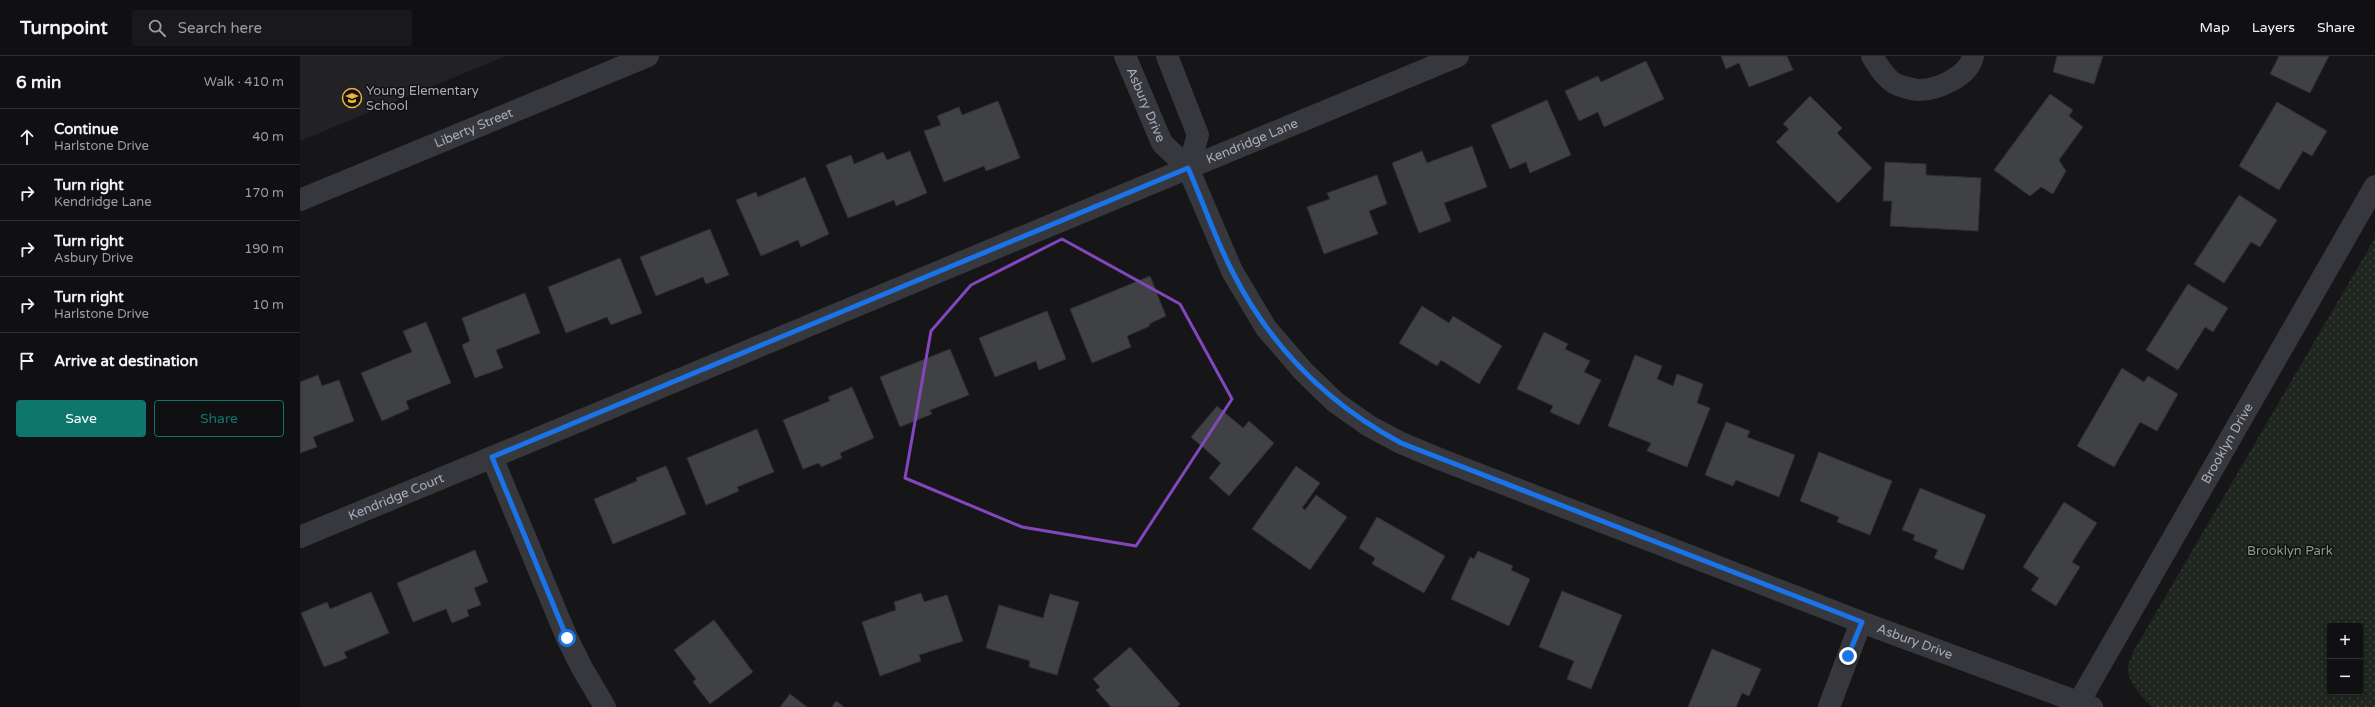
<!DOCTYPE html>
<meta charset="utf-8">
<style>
:root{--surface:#101012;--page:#19191b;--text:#f1f3f6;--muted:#9c9d9f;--line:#303032;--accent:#0f766e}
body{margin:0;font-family:"Varela Round",sans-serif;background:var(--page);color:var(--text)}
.controls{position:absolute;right:12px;bottom:12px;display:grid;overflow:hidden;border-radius:4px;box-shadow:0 2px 6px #0003}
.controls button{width:36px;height:36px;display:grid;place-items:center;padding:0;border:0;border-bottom:1px solid var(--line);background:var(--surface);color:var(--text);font:20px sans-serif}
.stop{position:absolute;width:12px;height:12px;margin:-9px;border:3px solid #1a73e8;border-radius:50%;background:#fff}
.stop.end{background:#1a73e8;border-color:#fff;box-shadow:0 1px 4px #0008}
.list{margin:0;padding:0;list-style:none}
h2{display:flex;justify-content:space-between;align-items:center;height:52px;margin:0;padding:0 16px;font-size:17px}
h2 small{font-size:13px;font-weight:400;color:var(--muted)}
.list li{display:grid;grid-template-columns:26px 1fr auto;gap:12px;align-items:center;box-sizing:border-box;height:56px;padding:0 16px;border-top:1px solid var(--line)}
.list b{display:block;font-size:15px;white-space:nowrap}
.list p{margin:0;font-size:13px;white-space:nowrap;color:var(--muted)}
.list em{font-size:13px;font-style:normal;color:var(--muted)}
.actions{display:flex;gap:8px;padding:12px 16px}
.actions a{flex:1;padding:9px 0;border:1px solid var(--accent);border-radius:4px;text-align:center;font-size:14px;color:var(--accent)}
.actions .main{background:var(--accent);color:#fff}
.icon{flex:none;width:22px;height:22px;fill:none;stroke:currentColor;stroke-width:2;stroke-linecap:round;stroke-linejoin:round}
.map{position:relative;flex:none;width:2075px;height:651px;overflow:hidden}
header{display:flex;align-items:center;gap:24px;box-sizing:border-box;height:56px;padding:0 20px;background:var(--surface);border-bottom:1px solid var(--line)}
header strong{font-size:19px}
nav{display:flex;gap:22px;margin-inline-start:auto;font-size:14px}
.search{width:280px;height:36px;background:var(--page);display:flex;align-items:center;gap:10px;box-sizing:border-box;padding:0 14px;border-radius:4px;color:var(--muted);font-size:15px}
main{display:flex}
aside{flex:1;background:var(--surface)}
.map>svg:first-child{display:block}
</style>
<header>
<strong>Turnpoint</strong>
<div class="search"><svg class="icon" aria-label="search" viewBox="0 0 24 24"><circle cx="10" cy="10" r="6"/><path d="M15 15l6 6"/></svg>Search here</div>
<nav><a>Map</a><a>Layers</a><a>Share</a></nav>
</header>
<main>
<aside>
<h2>6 min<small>Walk · 410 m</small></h2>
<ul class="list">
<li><svg class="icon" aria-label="ahead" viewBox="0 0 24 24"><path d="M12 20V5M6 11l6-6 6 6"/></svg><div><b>Continue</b><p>Harlstone Drive</p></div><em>40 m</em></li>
<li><svg class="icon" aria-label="right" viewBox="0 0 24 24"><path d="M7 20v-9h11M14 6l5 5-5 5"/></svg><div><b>Turn right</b><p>Kendridge Lane</p></div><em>170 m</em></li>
<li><svg class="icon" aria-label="right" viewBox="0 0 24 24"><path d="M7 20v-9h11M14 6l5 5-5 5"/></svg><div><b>Turn right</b><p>Asbury Drive</p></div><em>190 m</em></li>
<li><svg class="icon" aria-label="right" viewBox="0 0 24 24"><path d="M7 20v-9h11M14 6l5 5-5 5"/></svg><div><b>Turn right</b><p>Harlstone Drive</p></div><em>10 m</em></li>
<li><svg class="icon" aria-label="arrive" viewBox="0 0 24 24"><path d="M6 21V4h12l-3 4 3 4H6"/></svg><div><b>Arrive at destination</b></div></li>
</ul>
<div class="actions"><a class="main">Save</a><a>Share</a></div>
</aside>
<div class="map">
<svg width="2075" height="651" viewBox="0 0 2075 651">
<defs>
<pattern id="grass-dots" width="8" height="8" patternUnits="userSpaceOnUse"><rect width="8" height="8" fill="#1e261f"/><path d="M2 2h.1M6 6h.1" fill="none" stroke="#3c433d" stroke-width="1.8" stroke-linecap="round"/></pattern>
</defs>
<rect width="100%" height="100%" fill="#161618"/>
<!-- built -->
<path fill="#222225" d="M0,0h206l-206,85z"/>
<!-- grass -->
<path fill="url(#grass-dots)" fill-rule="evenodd" d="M2075,182v469h-223c-10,-10 -24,-24 -24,-39 0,-5 4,-11 5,-16zM2030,570h30v66h-30z"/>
<!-- building -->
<path fill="#404145" stroke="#303034" d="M1421,0h66l6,14 -44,17 -10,-24 -13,6z
M1757,0h46l-9,28 -41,-12z
M1979,0h50l-19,37 -40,-19z
M1346,5l18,38 -60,28 -6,-15 -19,9 -14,-30 33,-15 3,6z
M1750,38l23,16 -4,6 14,11 -24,33 7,11 -13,23 -12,-7 -11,9 -36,-26z
M1510,40l32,32 -5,5 35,35 -34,35 -62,-61 13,-13 -6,-5z
M1247,44l24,55 -41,18 -4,-11 -16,7 -19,-44z
M698,45l22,57 -34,13 -2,-5 -40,16 -20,-51 17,-6 -4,-9 22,-9 3,8z
M1977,46l50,29 -15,25 -9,-5 -24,39 -40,-24z
M1172,90l15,41 -43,16 7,18 -32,12 -27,-70 30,-12 5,12z
M610,95l17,42 -31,13 -2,-6 -46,18 -22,-53 25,-10 3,9 29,-12 4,8z
M1585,106l41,2v11l55,3 -3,53 -88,-5 2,-25h-9z
M1077,119l10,29 -18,7 9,23 -54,20 -17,-47 23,-8 -3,-6z
M505,121l24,57 -28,13 -3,-7 -37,16 -25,-56 20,-8 2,5z
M1939,139l38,25 -17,27 -9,-5 -27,41 -30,-19z
M410,173l19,46 -23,9 -3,-7 -47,19 -16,-39z
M320,202l22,55 -31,12 -4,-8 -41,16 -18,-46z
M850,220l16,40 -17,8 1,2 -23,10 4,11 -39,16 -22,-54z
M1888,228l40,24 -15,24 -8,-5 -27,43 -32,-20z
M225,237l15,40 -44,17 7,18 -28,10 -13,-33 8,-4 -8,-23z
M1122,250l27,17 4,-7 49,30 -23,38 -38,-24 -4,6 -38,-23z
M747,255l19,48 -27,11 -3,-9 -41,16 -16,-39z
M126,266l25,61 -45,18 3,8 -27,12 -21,-48 51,-21 -9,-21z
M1244,276l24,12 -3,5 25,12 -6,11 17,8 -22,45 -29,-13 3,-6 -36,-17z
M650,293l19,46 -39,15 2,4 -32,13 -20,-50z
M1335,299l27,11 -5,13 16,7 4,-12 26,10 -6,19 13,5 -23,59 -40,-16 4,-8 -43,-17z
M1822,312l22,14 4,-6 30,18 -21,37 -17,-9 -26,45 -37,-21z
M18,319l4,11 17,-6 15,41 -41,16 4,10 -17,6v-71z
M552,331l22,51 -34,15 2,5 -21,9 -2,-4 -16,6 -20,-49 47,-19 -2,-4z
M917,350l26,22 6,-7 25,22 -45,53 -20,-18 12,-15 -30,-26z
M1426,366l24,9 -3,6 48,18 -16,42 -43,-17 -3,6 -28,-11z
M457,373l17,43 -37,15 2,4 -33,14 -19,-47z
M1519,396l73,29 -22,54 -33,-13 2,-5 -39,-16z
M366,410l20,48 -73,30 -19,-45 43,-18 -1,-3z
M996,410l24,17 -18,25 3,2 11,-15 31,22 -37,53 -58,-41z
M1620,432l66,27 -23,55 -29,-12 4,-8 -25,-10 2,-5 -13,-5z
M1764,446l33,21 -25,39 8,5 -24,39 -25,-16 8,-12 -16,-11z
M1077,461l68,39 -21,37 -52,-29 3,-6 -16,-10z
M175,494l13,32 -14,6 7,17 -14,5 2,6 -17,7 -6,-14 -33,13 -16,-39z
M1178,495l35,15 -2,4 19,9 -21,47 -58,-27 19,-42 4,2z
M1262,535l60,24 -31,74 -24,-10 7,-18 -35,-14z
M71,536l18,41 -45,19 3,6 -23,9 -23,-54 26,-11 3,7z
M621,537l3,9 23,-7 16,46 -44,14 2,6 -41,15 -18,-54 34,-12 -2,-8z
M750,538l29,8 -22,73 -28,-8 1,-6 -44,-13 13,-43 44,13z
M414,564l39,52 -43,32 -17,-22 3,-3 -22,-29z
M830,591l50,57 -3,3h-66l-15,-17 4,-3 -7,-8z
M1412,593l49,20 -12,27 -7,-3 -6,14h-48z
M490,638l17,13h-27z
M536,645l8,6h-12z"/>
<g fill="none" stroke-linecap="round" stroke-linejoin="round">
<!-- minor -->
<g stroke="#37383d" stroke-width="22">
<path id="s1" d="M825,0l37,87 26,25 44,103 34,57 37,43 32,31 34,24 32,17 41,17 419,162 231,85"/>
<path d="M867,0l31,79 -10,33"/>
<path d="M1572,0c6,10 15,25 26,29 6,2 15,5 21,5 19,0 50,-14 54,-34"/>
<path id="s2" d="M0,144l348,-144"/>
<path d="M192,401l75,181 15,30 23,39"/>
<path id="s3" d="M0,481l1158,-481"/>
<path id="s4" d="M1779,646l296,-516"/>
<path d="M1529,651l32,-85"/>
</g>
</g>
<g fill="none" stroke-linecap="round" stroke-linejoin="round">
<!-- route -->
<path stroke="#1a73e8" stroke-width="5" d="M267,582l-75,-181 696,-289c15,34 27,70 44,103 38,75 96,133 169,172l461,179 -14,34"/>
</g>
<!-- marked area -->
<path fill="none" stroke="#8446be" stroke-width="3" stroke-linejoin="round" d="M762,183l118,65 52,95 -96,147 -114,-19 -117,-49 26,-147 40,-46z"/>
<!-- icons -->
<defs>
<g id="school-ring" transform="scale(1)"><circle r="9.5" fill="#111113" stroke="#f2b134" stroke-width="1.5"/><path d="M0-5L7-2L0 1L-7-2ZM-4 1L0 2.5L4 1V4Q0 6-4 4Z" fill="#f2b134"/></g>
</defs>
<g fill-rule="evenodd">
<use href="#school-ring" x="52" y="42"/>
</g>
<g text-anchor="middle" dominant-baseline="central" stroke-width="3" stroke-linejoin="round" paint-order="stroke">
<!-- poi labels -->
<g font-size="13" fill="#a8adb8" stroke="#111113" text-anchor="start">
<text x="66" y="35">Young Elementary<tspan x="66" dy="15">School</tspan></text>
</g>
<!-- street labels -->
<g font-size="13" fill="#a8adb8" stroke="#111113">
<text stroke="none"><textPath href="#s1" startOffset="53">Asbury Drive</textPath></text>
<text stroke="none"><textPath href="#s2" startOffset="188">Liberty Street</textPath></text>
<text stroke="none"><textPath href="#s3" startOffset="1031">Kendridge Lane</textPath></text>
<text stroke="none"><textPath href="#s4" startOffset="298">Brooklyn Drive</textPath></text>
<text stroke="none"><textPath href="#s3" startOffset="104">Kendridge Court</textPath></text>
<text stroke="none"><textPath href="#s1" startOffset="1039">Asbury Drive</textPath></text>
</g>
<!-- park labels -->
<g font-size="13" fill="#7fa381" stroke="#111113">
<text x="1990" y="495">Brooklyn Park</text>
</g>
</g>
</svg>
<div class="controls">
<button>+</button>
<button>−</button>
</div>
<div class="stop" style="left:267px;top:582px"></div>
<div class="stop end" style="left:1548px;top:600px"></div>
</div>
</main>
